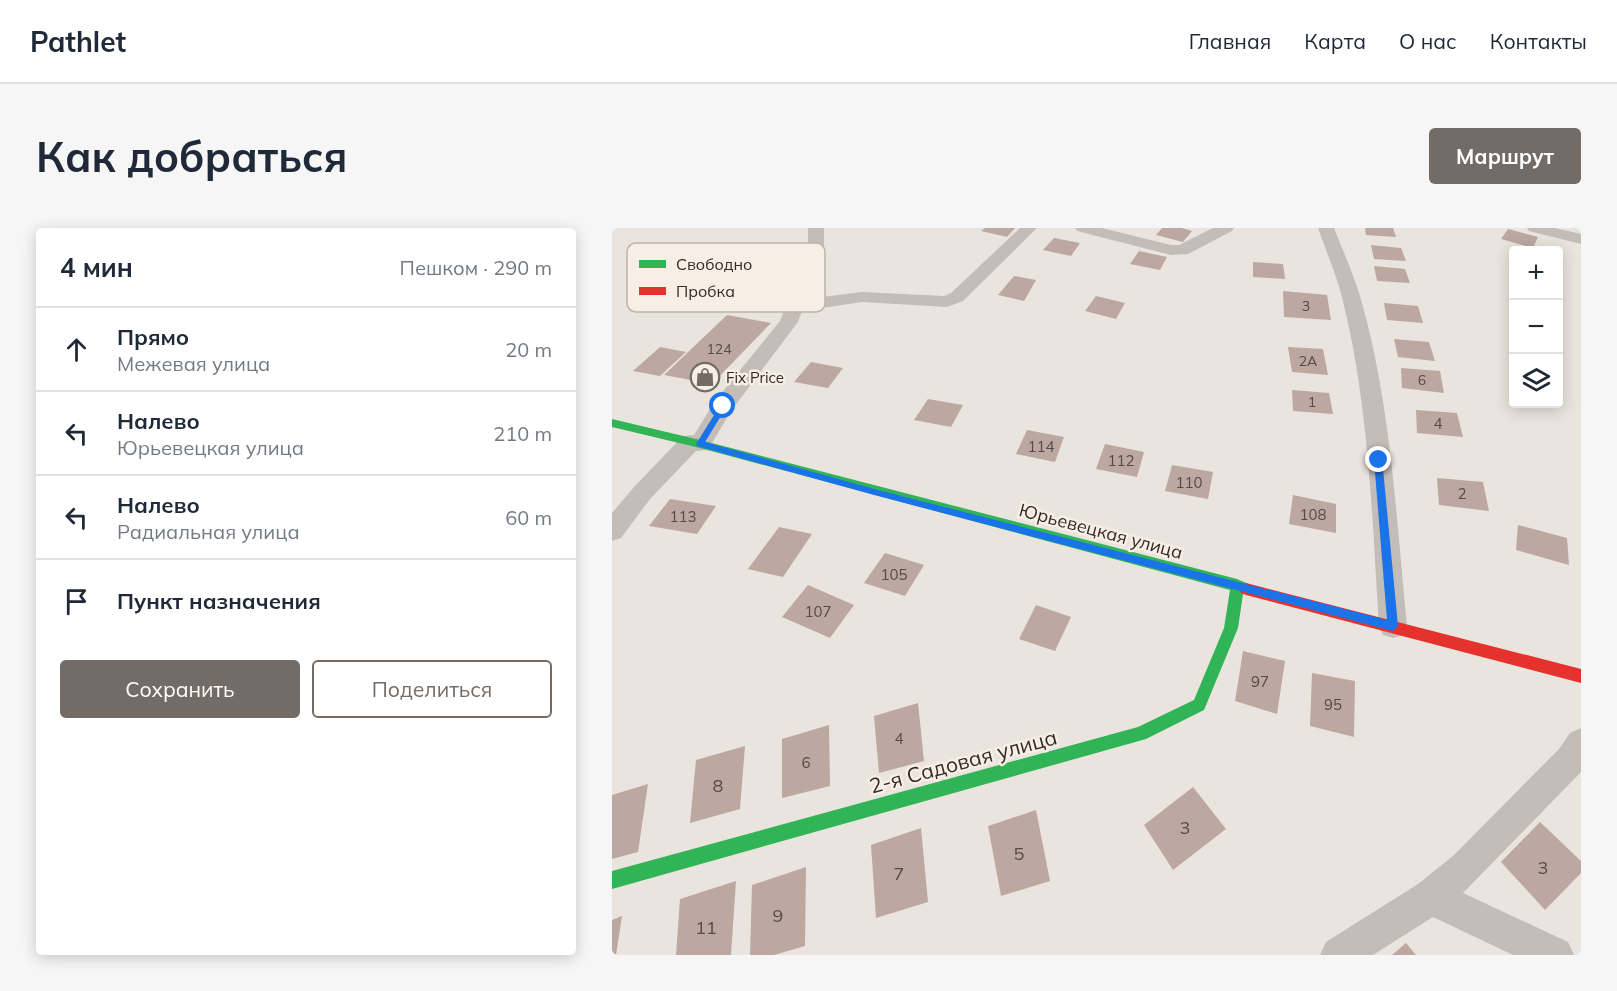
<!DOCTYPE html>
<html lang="ru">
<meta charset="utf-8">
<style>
:root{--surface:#fff;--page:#f6f6f7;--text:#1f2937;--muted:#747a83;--line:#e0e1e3;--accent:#736b66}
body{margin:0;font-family:Mulish,sans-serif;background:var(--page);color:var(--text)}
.controls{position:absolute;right:18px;top:18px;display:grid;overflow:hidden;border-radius:6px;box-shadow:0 3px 15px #0003}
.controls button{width:54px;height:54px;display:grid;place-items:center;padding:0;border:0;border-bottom:2px solid var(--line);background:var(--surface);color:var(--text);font:30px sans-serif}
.stop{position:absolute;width:18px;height:18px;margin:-14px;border:4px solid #1a73e8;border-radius:50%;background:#fff}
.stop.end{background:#1a73e8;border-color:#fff;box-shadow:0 2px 6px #0008}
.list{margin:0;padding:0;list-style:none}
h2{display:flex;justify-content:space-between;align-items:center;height:78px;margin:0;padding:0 24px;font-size:26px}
h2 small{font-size:20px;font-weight:400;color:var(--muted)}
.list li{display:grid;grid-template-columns:39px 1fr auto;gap:18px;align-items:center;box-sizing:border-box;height:84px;padding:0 24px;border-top:2px solid var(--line)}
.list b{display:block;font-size:22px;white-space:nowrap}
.list p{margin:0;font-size:20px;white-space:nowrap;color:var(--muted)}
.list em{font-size:20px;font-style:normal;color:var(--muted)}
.actions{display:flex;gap:12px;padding:18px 24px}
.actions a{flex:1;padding:14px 0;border:2px solid var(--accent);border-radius:6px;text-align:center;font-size:21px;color:var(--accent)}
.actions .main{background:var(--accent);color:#fff}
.icon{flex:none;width:33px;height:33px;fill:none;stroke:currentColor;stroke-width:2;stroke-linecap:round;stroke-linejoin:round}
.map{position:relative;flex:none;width:969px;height:727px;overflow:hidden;border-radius:6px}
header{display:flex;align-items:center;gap:36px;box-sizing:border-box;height:84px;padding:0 30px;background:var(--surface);border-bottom:2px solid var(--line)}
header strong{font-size:28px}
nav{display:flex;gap:33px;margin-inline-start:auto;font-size:21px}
.intro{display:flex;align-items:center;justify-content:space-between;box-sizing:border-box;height:144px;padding:0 36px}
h1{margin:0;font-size:42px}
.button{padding:15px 27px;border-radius:6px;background:var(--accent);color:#fff;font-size:21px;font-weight:700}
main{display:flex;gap:36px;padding:0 36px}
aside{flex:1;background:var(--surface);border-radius:6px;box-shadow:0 3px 15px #0003}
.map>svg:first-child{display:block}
</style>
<header>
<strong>Pathlet</strong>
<nav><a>Главная</a><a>Карта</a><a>О нас</a><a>Контакты</a></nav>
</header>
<div class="intro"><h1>Как добраться</h1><a class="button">Маршрут</a></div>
<main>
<aside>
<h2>4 мин<small>Пешком · 290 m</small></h2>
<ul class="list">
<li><svg class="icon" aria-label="ahead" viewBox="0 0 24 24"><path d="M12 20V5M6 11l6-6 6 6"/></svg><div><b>Прямо</b><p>Межевая улица</p></div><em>20 m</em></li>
<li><svg class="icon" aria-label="left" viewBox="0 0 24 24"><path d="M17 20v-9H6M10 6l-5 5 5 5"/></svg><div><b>Налево</b><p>Юрьевецкая улица</p></div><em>210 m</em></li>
<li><svg class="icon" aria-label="left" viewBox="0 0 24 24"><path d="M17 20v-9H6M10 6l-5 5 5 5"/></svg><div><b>Налево</b><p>Радиальная улица</p></div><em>60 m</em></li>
<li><svg class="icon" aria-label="arrive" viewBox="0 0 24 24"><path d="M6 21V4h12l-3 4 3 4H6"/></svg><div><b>Пункт назначения</b></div></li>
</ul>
<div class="actions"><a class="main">Сохранить</a><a>Поделиться</a></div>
</aside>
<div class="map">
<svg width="969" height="727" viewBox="0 0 969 727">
<rect width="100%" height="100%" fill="#eae4de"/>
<!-- building -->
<path fill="#bca8a0" d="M373,0h30l-8,9 -26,-6z
M550,0h20l10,3 -9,11 -27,-7z
M753,0h28l3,9 -30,-2z
M896,1l30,8 -5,11 -32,-9z
M442,10l26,5 -9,13 -28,-6z
M759,17l30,3 5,13 -32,-2z
M527,23l28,6 -7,13 -30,-6z
M641,34l30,2 2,15 -32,-2z
M762,38l31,3 5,14 -33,-2z
M402,48l22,4 -12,21 -26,-6z
M671,63l44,4 4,25 -47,-3z
M484,68l29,7 -9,16 -31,-8z
M772,75l34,3 5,17 -36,-3z
M115,87l44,8 -59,61 -48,-9z
M782,111l35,3 6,19 -37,-4z
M48,119l26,5 -26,24 -27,-5z
M676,119l35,2 5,26 -36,-3z
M199,134l32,6 -15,20 -34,-6z
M789,140l39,3 4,22 -42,-5z
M680,162l37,3 4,21 -40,-3z
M316,171l35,6 -12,22 -37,-7z
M804,182l41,3 6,24 -46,-4z
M415,202l37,7 -9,25 -39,-8z
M493,216l39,8 -7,25 -41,-8z
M560,237l41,7 -5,27 -43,-8z
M825,250l46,4 6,29 -50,-6z
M681,267l43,9v29l-47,-9z
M58,271l46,7 -19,28 -48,-8z
M906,297l49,13 2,27 -53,-15z
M167,299l33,7 -29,43 -35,-8z
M273,325l39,12 -19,31 -41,-13z
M196,357l46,20 -24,33 -48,-21z
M424,377l35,12 -16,34 -36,-12z
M631,423l42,10 -8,53 -42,-13z
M700,445l43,8 -1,56 -44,-11z
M306,475l6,58 -45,12 -5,-57z
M217,497l1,61 -48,12v-59z
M133,518l-5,63 -50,14 6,-63z
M36,556l-10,68 -26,7v-64z
M581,559l33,42 -53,41 -29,-45z
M424,582l14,71 -49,15 -13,-70z
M928,594l41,39v12l-36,37 -44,-48z
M309,600l7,74 -52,16 -5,-73z
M194,639l-1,79 -31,9h-24l2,-70z
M124,653l-5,74h-55l4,-56z
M10,688l-6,39h-4v-35z
M794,715l10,12h-24z"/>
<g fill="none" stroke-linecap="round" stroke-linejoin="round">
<!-- street -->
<path fill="#c3bcb7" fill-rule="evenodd" d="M196,0h16v20l-18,51 56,-7 82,4 7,-3 69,-65h17l-74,73 -16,6 -85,-5 -60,9 -4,11 -67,89 -23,39 -12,1 -46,48 -29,39 -9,3v-28l22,-26 49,-51 11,-1 21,-34 65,-80 28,-73z
M463,0h27l69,17h8l34,-17h21l-2,3 -44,23 -17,1 -94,-24z
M706,0h16c9,23 19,45 26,68 31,106 36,221 47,330l-4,9 -10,3 -10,-3 -4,-9c-7,-109 -10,-222 -37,-329 -6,-23 -16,-46 -24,-69z
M915,0h28l26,6v10l-52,-13z
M969,500v44l-118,121 105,49 6,13h-61l-80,-38 -60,38h-53l6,-13 92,-58 35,-28 106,-107 11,-16z"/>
<!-- fast -->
<path fill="#30b455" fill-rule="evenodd" d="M0,191l88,21 537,139 14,6 2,4 -2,4 -8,1 -5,34 -34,82 -58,29 -534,150v-18l526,-144 56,-27 30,-72 6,-38 -530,-142 -88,-21z"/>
<!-- jam -->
<path fill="#e5322d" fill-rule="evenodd" d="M634,355l335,86v14l-335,-88 -5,-2 -2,-4 2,-4z"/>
</g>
<!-- route -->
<path fill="#1a73e8" d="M109,176l6,2 -22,36 173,48 509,130 -13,-160 8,-2 16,168 -5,5 -515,-135 -181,-50 -1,-2z"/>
<!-- icons -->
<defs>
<g id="shop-ring" transform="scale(1.5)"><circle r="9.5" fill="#f7eee5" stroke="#736b66" stroke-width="1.5"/><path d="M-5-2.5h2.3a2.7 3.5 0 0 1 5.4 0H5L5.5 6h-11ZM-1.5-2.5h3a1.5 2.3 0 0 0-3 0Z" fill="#736b66"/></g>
</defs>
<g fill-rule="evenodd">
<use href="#shop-ring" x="93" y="149"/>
</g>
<g text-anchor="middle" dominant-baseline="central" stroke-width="5" stroke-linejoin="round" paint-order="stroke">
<!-- far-number labels -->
<g font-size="14" fill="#554a44">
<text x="694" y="78">3</text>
<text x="107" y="121">124</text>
<text x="696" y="133">2А</text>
<text x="810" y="152">6</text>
<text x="700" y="174">1</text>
</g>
<!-- far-poi labels -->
<g font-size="15" fill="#332a26" stroke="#f7eee5" text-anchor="start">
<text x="114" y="149">Fix Price</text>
</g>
<!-- number labels -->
<g font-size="15" fill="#554a44">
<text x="826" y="195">4</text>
<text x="429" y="218">114</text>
<text x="509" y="232">112</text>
<text x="577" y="254">110</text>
<text x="850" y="265">2</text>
<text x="701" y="286">108</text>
<text x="71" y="288">113</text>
<text x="282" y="346">105</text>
<text x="206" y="383">107</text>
<text x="648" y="453">97</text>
<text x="721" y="476">95</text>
<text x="287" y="510">4</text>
<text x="194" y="534">6</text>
</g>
<!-- street labels -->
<g font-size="18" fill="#332a26" stroke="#f7eee5">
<text transform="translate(489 303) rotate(15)">Юрьевецкая улица</text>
</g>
<!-- near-number labels -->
<g font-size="18" fill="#554a44">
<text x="106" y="557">8</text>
<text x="573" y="599">3</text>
<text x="407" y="625">5</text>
<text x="931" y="639">3</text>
<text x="287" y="645">7</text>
<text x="166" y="687">9</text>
<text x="94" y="699">11</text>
</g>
<!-- near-street labels -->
<g font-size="21" fill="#332a26" stroke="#f7eee5">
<text transform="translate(351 533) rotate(-15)">2-я Садовая улица</text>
</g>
</g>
<!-- legend -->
<rect x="15" y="15" width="198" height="69" rx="9" fill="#f7eee5" stroke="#bcb3ac" stroke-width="1.5"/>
<rect x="27" y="32" width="27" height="8" fill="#30b455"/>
<rect x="27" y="59" width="27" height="8" fill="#e5322d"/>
<g font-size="16" fill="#332a26">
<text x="64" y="42">Свободно</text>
<text x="64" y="69">Пробка</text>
</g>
</svg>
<div class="controls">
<button>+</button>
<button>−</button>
<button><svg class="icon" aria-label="layers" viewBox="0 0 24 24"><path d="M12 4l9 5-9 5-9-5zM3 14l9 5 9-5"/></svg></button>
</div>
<div class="stop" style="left:111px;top:178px"></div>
<div class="stop end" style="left:767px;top:232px"></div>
</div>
</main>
